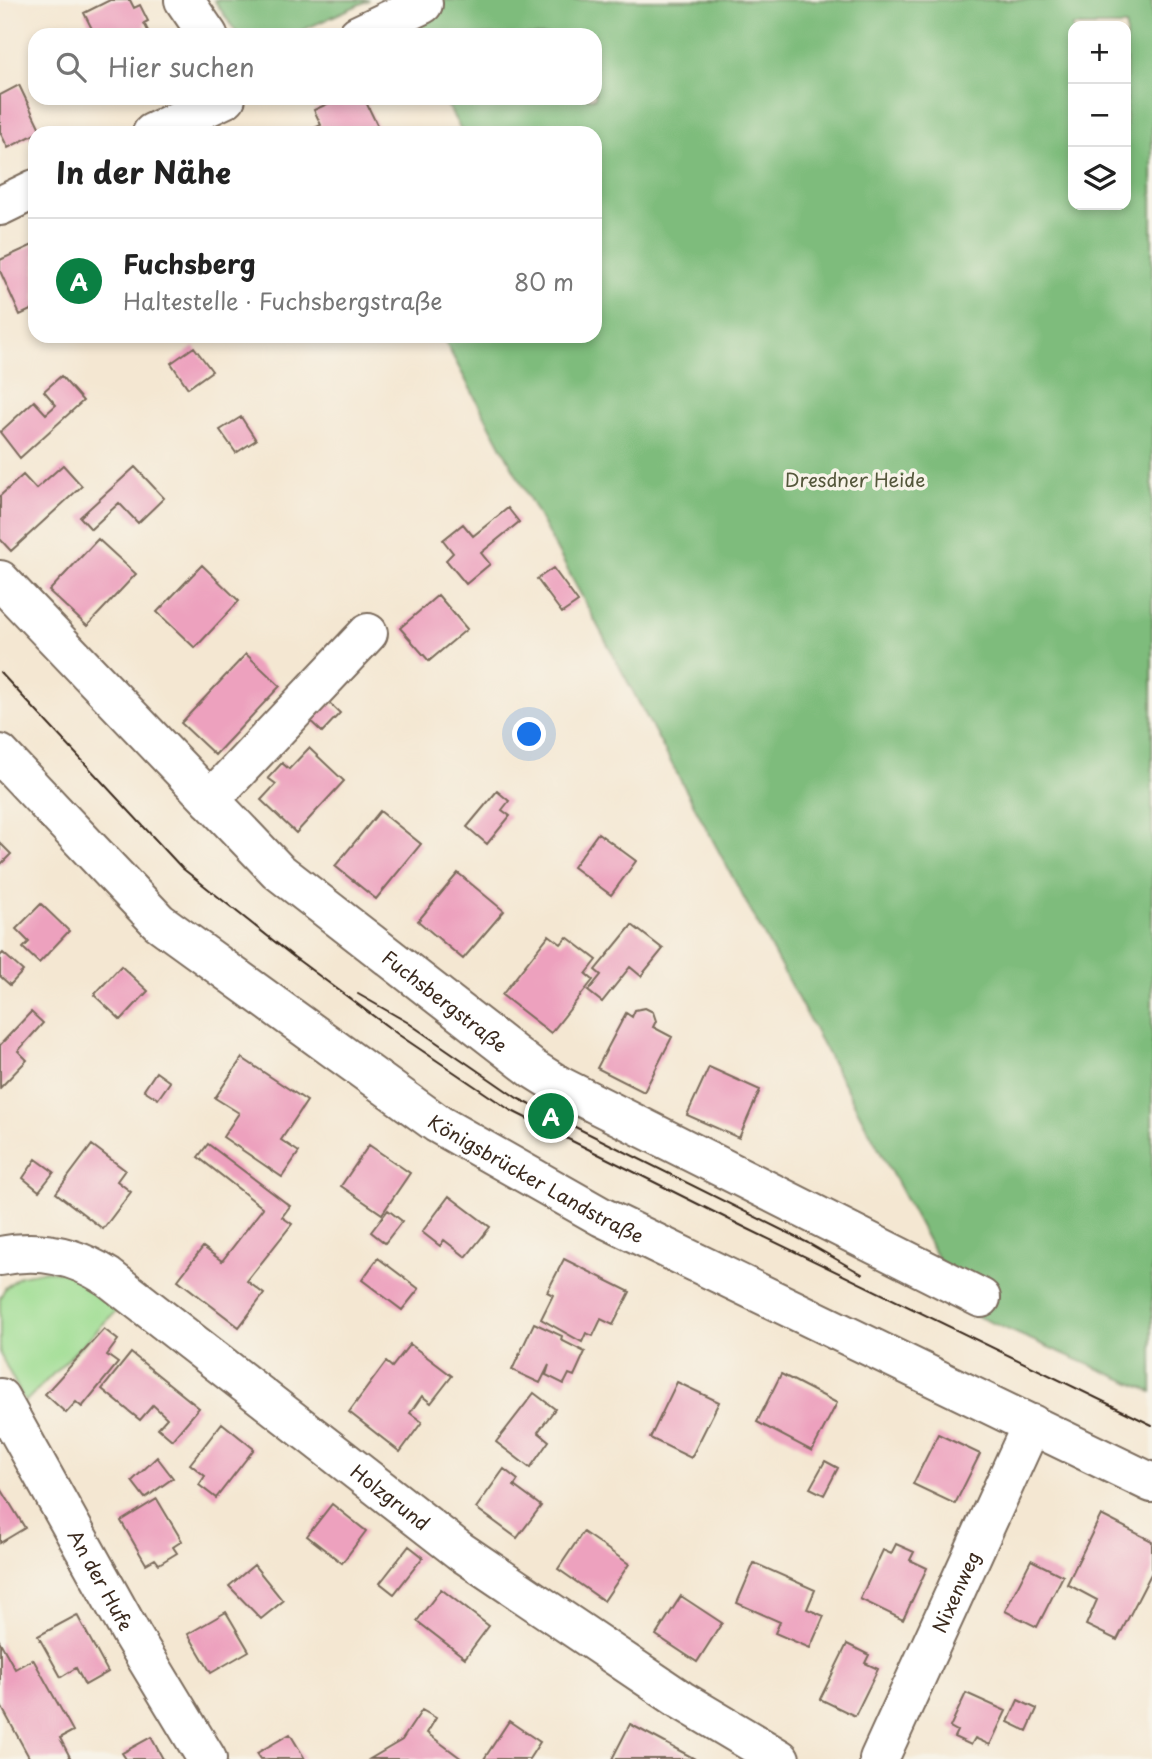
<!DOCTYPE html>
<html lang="de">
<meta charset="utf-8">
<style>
:root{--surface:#fff;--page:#f2f2f2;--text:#222;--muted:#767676;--line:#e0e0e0;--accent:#0b8043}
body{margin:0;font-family:"Playpen Sans",sans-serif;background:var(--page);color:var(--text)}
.controls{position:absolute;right:21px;top:21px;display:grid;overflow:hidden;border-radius:14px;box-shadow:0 4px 10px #0003}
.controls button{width:63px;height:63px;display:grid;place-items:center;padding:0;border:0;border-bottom:2px solid var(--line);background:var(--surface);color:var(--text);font:35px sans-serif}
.you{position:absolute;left:530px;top:735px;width:24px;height:24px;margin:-18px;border:5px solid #fff;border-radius:50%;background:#1a73e8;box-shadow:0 0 0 10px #1a73e833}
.badge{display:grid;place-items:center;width:46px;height:46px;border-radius:50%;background:var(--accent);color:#fff;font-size:23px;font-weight:700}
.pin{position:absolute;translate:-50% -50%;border:4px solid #fff;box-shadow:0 2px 7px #0006}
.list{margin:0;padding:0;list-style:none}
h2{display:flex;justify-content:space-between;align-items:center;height:91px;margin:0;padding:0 28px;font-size:30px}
h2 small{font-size:23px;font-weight:400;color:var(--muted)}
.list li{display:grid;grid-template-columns:46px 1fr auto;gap:21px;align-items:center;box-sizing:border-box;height:126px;padding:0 28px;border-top:2px solid var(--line)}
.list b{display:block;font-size:26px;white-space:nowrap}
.list p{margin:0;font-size:23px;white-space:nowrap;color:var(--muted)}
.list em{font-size:23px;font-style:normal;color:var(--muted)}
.icon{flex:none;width:38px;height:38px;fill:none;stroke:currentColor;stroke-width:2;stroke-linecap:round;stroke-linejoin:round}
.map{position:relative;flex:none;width:1152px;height:1759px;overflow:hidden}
.search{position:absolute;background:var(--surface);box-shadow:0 4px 10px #0003;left:28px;top:28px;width:574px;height:77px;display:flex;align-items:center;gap:18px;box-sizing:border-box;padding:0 24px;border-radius:21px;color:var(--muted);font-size:26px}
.panel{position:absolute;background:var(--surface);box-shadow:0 4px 10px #0003;left:28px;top:126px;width:574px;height:217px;border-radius:21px}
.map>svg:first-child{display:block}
</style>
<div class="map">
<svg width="1152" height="1759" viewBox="0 0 1152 1759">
<rect width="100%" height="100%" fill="#f7f3e8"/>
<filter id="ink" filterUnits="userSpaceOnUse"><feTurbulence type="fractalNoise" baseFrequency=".0143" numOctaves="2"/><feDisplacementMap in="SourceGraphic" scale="14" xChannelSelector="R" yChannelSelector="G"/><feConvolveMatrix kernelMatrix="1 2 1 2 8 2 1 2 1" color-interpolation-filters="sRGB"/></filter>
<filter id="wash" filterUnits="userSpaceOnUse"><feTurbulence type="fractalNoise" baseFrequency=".00686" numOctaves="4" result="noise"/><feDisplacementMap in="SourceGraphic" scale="28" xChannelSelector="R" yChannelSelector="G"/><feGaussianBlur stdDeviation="1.57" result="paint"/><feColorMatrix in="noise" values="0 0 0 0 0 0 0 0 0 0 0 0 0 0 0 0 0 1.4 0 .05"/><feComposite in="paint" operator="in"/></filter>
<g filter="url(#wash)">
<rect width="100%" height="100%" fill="#f4e7d2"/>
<!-- green -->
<path fill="#9edd92" stroke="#6c8458" stroke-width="2" d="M46,1271l24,1 52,33 -97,97 -25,-48v-56l5,-10 15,-12z"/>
<!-- forest -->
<path fill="#7ebc7c" stroke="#5c734d" stroke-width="2" fill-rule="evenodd" d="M214,0h155l-77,35h-54z
M386,0h766v1392l-178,-77 -40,-63 -492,-916h153v-203h-132l-20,-35h152v-63h-189zM1073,26h53v179h-53z"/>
<g id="blocks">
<!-- building -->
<path fill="#eda1be" d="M110,0h20l4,8 6,-3 8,16 -4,2 6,12h-55l-11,-22z
M19,85l22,46 -33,17 -8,-16v-37z
M340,98h24l15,31 -8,4h-67l17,-8 -7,-15z
M35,244v64l-15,7 -20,-44v-11z
M194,347l18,24 -24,17 -17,-25z
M61,376l22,25 -63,57 -20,-26 34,-31 12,13 10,-9 -12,-14z
M241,417l15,23 -20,13 -16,-23z
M63,465l19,21 -71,65 -11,-12v-43l23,-21 13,14z
M135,467l29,31 -26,25 -19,-20 -28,26 -11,-12z
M508,508l11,14 -38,31 9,11 -24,20 -20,-24 7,-7 -10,-13 20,-16 10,12z
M98,539l38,35 -49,52 -38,-35z
M202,565l37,36 -44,47 -38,-36z
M553,568l25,34 -16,11 -25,-34z
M438,595l29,34 -38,32 -29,-33z
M246,654l34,32 -65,69 -34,-32z
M322,696l18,17 -18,19 -18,-17z
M309,748l35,33 -48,52 -35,-33 15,-16 -8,-6 14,-15 7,6z
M497,791l12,10 -7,9 8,6 -23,28 -20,-17z
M380,811l41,33 -45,55 -41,-33z
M598,833l38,28 -25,34 -38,-28z
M0,843l11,11 -11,11z
M458,873l46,38 -41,48 -45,-38z
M41,904l28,27 -30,32 -16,-15 6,-6 -13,-13z
M632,925l31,24 -22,27 -11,-9 -28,35 -14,-11 13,-16 -6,-5z
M549,935l12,9 6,-7 30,23 -11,14 7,6 -42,53 -49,-38z
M3,953l20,18 -13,14 -10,-9v-20z
M121,966l27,25 -27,29 -27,-25z
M645,1008l8,4 3,9 -3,6 19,10 -28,55 -47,-24 29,-55 6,4 3,-7z
M31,1012l12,11 -25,28 9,9 -27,28v-43z
M242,1058l65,43 -26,39 18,12 -17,25 -59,-40 16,-24 -24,-15z
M709,1067l51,23 -21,48 -52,-23z
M156,1072l14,10 -12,17 -14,-9z
M208,1144l82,62 -8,11 10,7 -45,57 17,13 -25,33 -61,-47 25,-33 19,14 41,-53 -65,-51z
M92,1145l33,25 -8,11 14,11 -28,37 -47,-36z
M369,1145l41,28 -28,41 -41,-28z
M36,1159l18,13 -15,19 -16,-13z
M449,1196l41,31 -24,30 -22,-17 -4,6 -18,-14z
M388,1210l14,11 -17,22 -14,-11z
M378,1258l41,31 -17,21 -40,-30z
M564,1259l66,33 -17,33 -12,-6 -8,17 -7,-3 -4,9 -41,-23 12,-24 -6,-3z
M534,1323l28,13 -1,4 24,12 -11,24 -5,-2 -5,10 -18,-9 3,-10 -9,18 -28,-13z
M104,1329l14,11 -11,15 11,8 -36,44 -6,-5 -10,11 -21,-19z
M410,1344l42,32 -21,27 -9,-7 -12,17 12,9 -22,30 -51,-40 37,-50 6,5z
M131,1353l68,55 -27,32 -14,-12 9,-10 -14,-13 -13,15 -38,-31z
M781,1374l56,29 -25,48 -55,-29z
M677,1382l42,20 -28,56 -41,-20z
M534,1393l21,16 -17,23 11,9 -19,27 -34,-26z
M222,1423l32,26 -38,49 -17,-13 6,-9 -15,-12z
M938,1434l42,20 -25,50 -42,-20z
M157,1457l16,21 -28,20 -13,-17z
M825,1461l13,7 -14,27 -14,-7z
M504,1469l14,11 -4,6 27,20 -24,32 -41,-30z
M0,1487l25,41 -25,15z
M157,1499l25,42 -9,6 4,6 -18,11 -4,-5 -9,5 -25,-43z
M332,1504l34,27 -24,32 -35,-27z
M1101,1515l51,26v31l-35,68 -31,-15 11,-25 -30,-16z
M583,1532l46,32 -25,37 -46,-32z
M896,1544l18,8 -4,8 17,8 -24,52 -43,-21 23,-49 8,4z
M409,1546l14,11 -29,37 -14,-11z
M1031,1560l32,16 -26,51 -32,-16z
M754,1563l61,27 -8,19 17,7 -14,32 -35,-15 5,-11 -43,-19z
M254,1565l29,36 -22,18 -32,-33z
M441,1589l48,37 -24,32 -48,-37z
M681,1596l41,27 -25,39 -41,-27z
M226,1612l23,39 -38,22 -23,-39z
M77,1615l31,57 -23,13 -9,-17 -15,9 -23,-41z
M0,1642l15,27 18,-10 40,72 -13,7 11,21h-41l-30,-55z
M847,1644l22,11 -4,8 13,6 -23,47 -35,-17z
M966,1693l40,18 -16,34 -15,-7 -4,7 -17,-8 3,-6 -7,-4z
M1018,1700l19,9 -10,22 -19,-9z
M422,1710l14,8 -9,15 35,26h-92l32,-19z
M509,1721l31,21 -11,17h-45z
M630,1724l65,35h-83z
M290,1734l15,25h-44l-4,-6z
M151,1737l12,22h-37l-4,-6z"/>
</g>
</g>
<g filter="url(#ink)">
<use href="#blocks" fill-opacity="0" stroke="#7c6c5d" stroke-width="2"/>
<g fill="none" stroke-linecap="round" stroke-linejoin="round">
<!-- minor casing -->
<g stroke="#7c6c5d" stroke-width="42">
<g id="minor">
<path d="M184,0l24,35"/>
<path d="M358,35l65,-31"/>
<path d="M152,133l74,-35"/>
<path d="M0,206l35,-17"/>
<path id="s1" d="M0,580l278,291 255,198 27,17 421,212"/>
<path d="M210,800l158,-167"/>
<path id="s2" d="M0,1256c40,-8 74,-1 108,21l352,274 221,149 99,59"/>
<path id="s3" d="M0,1398l132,237 75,124"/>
<path id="s4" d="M879,1759l153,-335"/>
</g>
</g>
<!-- major casing -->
<g stroke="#7c6c5d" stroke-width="42">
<g id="major">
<path id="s5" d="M0,754l159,168 279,202 164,93 550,266"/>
</g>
</g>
<!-- minor -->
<use href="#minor" stroke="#fff" stroke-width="38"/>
<!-- major -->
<use href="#major" stroke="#fff" stroke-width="38"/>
<!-- tram -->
<path stroke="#3b2a1e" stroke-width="2" d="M0,672l182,196 112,89 105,78 111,75 236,118 406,197
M358,994l49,28 110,76 291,145 54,31"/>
</g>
</g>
<g text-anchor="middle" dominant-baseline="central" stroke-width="7" stroke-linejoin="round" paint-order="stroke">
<!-- park labels -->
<g font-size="19" fill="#54573b" stroke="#f7f3e8">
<text x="855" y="479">Dresdner Heide</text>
</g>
<!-- street labels -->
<g font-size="19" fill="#3b2a1e" stroke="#f7f3e8">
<text stroke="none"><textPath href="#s1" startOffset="614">Fuchsbergstraße</textPath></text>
<text stroke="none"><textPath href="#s5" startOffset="688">Königsbrücker Landstraße</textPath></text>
<text stroke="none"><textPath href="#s2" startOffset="471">Holzgrund</textPath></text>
<text stroke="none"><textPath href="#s3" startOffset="208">An der Hufe</textPath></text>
<text stroke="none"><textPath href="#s4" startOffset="184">Nixenweg</textPath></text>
</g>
</g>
</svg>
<div class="controls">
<button>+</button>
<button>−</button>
<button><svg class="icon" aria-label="layers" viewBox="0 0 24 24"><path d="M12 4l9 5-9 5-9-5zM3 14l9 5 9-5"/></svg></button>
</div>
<div class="you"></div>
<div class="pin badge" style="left:551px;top:1116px">A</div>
<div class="search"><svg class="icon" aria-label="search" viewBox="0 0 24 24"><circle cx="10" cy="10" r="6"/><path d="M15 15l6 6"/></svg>Hier suchen</div>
<section class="panel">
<h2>In der Nähe<small></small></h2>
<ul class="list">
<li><span class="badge">A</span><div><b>Fuchsberg</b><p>Haltestelle · Fuchsbergstraße</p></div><em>80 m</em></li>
</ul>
</section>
</div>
